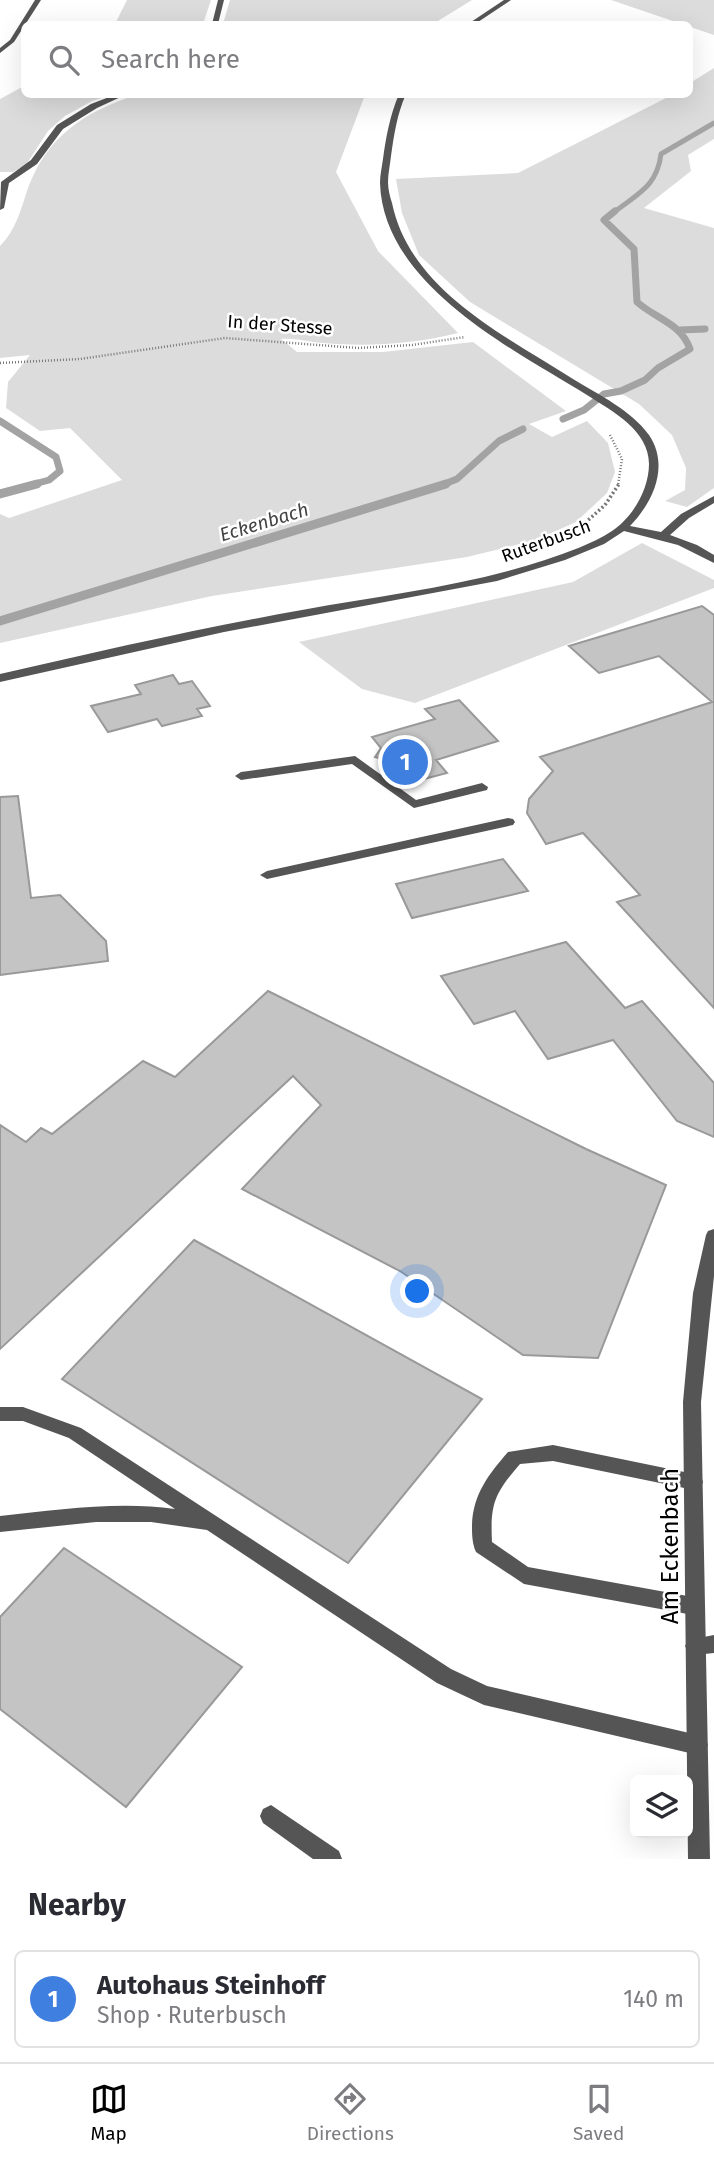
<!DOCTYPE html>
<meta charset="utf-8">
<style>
:root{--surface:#fff;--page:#f2f2f3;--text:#2b2b33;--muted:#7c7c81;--line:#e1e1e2;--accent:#000}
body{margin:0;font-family:"Fira Sans",sans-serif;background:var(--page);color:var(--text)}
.controls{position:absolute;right:21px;bottom:21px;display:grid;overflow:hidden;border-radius:10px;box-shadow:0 7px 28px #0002}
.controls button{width:63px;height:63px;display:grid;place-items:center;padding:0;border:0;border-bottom:2px solid var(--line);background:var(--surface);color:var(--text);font:35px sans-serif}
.you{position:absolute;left:418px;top:1292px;width:24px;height:24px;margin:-18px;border:5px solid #fff;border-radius:50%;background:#1a73e8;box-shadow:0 0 0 10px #1a73e833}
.badge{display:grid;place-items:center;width:46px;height:46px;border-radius:50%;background:var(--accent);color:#fff;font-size:23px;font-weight:700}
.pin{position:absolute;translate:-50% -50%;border:4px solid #fff;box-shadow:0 2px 7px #0006}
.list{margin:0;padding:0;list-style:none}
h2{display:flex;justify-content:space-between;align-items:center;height:91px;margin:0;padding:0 28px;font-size:30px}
h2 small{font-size:23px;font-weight:400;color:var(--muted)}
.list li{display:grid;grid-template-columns:46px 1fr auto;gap:21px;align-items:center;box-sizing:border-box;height:98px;margin:0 14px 14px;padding:0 14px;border:2px solid var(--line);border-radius:10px}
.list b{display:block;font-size:26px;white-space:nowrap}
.list p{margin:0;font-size:23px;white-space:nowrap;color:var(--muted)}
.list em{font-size:23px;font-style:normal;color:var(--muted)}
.icon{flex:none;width:38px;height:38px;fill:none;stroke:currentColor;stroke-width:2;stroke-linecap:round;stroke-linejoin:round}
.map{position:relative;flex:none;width:714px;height:1859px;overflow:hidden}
.search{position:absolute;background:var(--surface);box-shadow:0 7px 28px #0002;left:21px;right:21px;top:21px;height:77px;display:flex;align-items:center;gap:18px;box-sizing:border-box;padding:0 24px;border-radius:10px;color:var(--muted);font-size:26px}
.sheet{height:203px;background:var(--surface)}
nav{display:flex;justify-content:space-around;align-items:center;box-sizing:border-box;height:98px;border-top:2px solid var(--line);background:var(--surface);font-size:19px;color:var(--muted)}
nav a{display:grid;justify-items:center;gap:4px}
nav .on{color:var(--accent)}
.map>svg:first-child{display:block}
</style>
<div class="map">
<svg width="714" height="1859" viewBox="0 0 714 1859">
<rect width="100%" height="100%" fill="#fff"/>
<!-- green -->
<path fill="#dcdcdc" d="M127,0h84l-8,24h-88z
M230,0h242l-39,24h-210z
M611,0h103v35z
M714,68v71l-26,16 3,16 -47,37 70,20v260l-27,19 -22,-6 20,-11 1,-22 -14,-33 -33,-31 -169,-102 -51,-47 -17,-42 -6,-34 122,-6 154,-78 18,-1v-11z
M24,86v8l87,1 -19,6 -27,15 -17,15 -22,34 -13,7h-13v-73z
M135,95h230l-29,77 42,79 80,82c-44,11 -90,14 -135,10 -13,-1 -29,-5 -42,-4l16,13h86l90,-10 93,69 -37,13 23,13 35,-16 21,22 7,29 -8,21 -31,29 -40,18 -69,17 -255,39 -212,47v-129l9,4 113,-38 -52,-52 -30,3 -34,-23 2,-26 22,-27 -30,3v-112c16,-16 21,-37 28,-58 20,-53 56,-75 107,-93z
M642,543l72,37v8l-299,115 -53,-14 -63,-47 274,-60z"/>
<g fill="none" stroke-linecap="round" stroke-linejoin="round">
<!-- stream-far2 -->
<path stroke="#a3a3a3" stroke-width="5" d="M613,213c24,-19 44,-26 48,-59l53,-31"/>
<!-- stream-far1 -->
<path stroke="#a3a3a3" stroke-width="7" d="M680,330l25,-1
M563,419l21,-9 20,-16 17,-3 24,-11 13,-12 32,-19c-9,-26 -34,-30 -53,-47l-3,-53 -30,-29 11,-9
M0,421l56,36 4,14 -11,9 -18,5
M442,485l15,-6 42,-38 24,-12"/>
<!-- stream -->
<path stroke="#a3a3a3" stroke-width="9" d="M0,494l37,-10
M0,621l446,-137"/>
</g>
<!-- building -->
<path fill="#c4c4c4" stroke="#999" stroke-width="2" d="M702,606l12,9v393l-97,-106 23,-7 -57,-62 -37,11 -19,-31 2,-14 24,-28 -13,-14 172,-55 -53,-46 -60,17 -30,-27z
M173,675l6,9 13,-3 18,25 -13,3 5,7 -40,10 -5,-7 -49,13 -17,-26 50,-12 -6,-9z
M459,700l39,41 -62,19 11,13 -23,6h-16l-16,-18 -17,-4 6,-9 -9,-11 63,-18 -10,-10z
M18,796l13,102 29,-3 46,46 2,20 -108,14v-178z
M503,859l25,32 -116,27 -16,-34z
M566,942l59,66 17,-7 72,82v54l-37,-16 -64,-81 -65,19 -33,-48 -41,13 -33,-48z
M268,991l318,158 80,36 -68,173 -75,-3 -123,-84 -158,-82 79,-84 -28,-29 -293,273v-224l26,17 15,-14 11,6 91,-73 32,16z
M194,1240l288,159 -134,164 -286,-184z
M64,1548l178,119 -116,140 -126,-98v-92z"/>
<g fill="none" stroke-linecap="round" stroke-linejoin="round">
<!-- path-far1 -->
<path stroke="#777" stroke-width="2.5" stroke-dasharray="1 2" stroke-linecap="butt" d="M0,363l80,-4 145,-21 133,10 54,-3 53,-8
M610,435l12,24 -4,26"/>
<!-- path -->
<path stroke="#777" stroke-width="3.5" stroke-dasharray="2 2.5" stroke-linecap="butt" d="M585,523l20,-18 14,-21"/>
<!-- lane -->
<path fill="#555" fill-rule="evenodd" d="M355,756l61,44 66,-17 6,4 -1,3 -73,18 -62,-44 -111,16 -6,-4 6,-4z
M508,818l5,1 2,3 -2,3 -246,54 -7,-4 7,-4z
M0,1407h23l58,21 370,241 36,17 211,49 7,3 3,7 -3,7 -7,3 -214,-50 -47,-22 -230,-153 -56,-8h-55l-96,10v-16c58,-6 117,-15 175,-7l-106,-71 -46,-17h-23z
M553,1445l141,29 7,2 2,6 -2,6 -7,2 -141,-29 -33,3c-25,29 -30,39 -28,78l36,25 165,30 7,3 3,6 -3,6 -7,3 -169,-31 -48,-32c-4,-9 -4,-18 -4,-27 1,-31 17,-51 36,-73z
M714,1635v18l-19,2 -7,-3 -3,-6 3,-6z
M271,1805l68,46 3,8h-29l-50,-36 -3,-7 3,-7z"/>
<!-- street -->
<path fill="#555" fill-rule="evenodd" d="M35,0h6l-27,42 -14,11v-5l10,-8z
M218,0h6l-6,24h-6z
M504,0h7l-36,24h-7z
M117,94h10l-30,14 -34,21 -26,35 -28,19 -5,25 -4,2 1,-28 30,-22 26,-35 34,-21z
M399,94h7c-9,20 -12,41 -15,62 -1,9 -3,18 -3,26 0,7 2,15 4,21 18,87 112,132 181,176 26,16 58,31 76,56 21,31 4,67 -19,91l31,6 20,-18 33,-18v7l-25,15 -19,17 27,10 17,10v8l-36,-18 -54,-14 -20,13 -39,16 -68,21 -273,51 -224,50v-8c100,-23 201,-46 302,-64 82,-15 165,-24 243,-50 23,-8 47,-16 67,-29 21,-14 37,-42 37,-67 0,-34 -37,-53 -62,-69 -75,-46 -204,-111 -207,-212 0,-8 2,-17 3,-24 3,-22 7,-44 16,-65z
M714,1229v47l-13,126 9,457h-22l-5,-457 10,-109 13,-58 2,-4z"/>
</g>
<g text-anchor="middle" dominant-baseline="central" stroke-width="5" stroke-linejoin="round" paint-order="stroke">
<!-- far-street labels -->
<g font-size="18" fill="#000" stroke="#fff">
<text transform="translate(280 325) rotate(4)">In der Stesse</text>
<text transform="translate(546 541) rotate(-20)">Ruterbusch</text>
</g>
<!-- far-water labels -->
<g font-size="19" font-style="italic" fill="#444" stroke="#fff">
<text transform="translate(264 522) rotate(-17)">Eckenbach</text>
</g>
<!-- near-street labels -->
<g font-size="24" fill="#000" stroke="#fff">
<text transform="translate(670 1546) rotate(-90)">Am Eckenbach</text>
</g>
</g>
</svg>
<div class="controls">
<button><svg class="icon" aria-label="layers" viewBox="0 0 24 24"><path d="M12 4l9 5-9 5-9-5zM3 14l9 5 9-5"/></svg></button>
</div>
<div class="you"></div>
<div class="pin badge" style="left:405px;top:762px;background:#3f7fe0">1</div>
<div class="search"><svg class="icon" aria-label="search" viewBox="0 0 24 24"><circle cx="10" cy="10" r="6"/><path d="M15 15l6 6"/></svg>Search here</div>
</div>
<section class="sheet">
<h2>Nearby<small></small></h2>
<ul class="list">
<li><span class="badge" style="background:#3f7fe0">1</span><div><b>Autohaus Steinhoff</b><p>Shop · Ruterbusch</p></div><em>140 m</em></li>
</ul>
</section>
<nav>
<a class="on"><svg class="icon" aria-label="map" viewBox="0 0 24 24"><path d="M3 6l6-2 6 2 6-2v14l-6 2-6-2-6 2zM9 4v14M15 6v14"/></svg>Map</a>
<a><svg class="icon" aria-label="directions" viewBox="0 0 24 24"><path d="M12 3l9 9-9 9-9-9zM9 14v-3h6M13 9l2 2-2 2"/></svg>Directions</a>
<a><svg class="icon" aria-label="saved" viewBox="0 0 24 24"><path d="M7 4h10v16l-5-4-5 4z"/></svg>Saved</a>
</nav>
